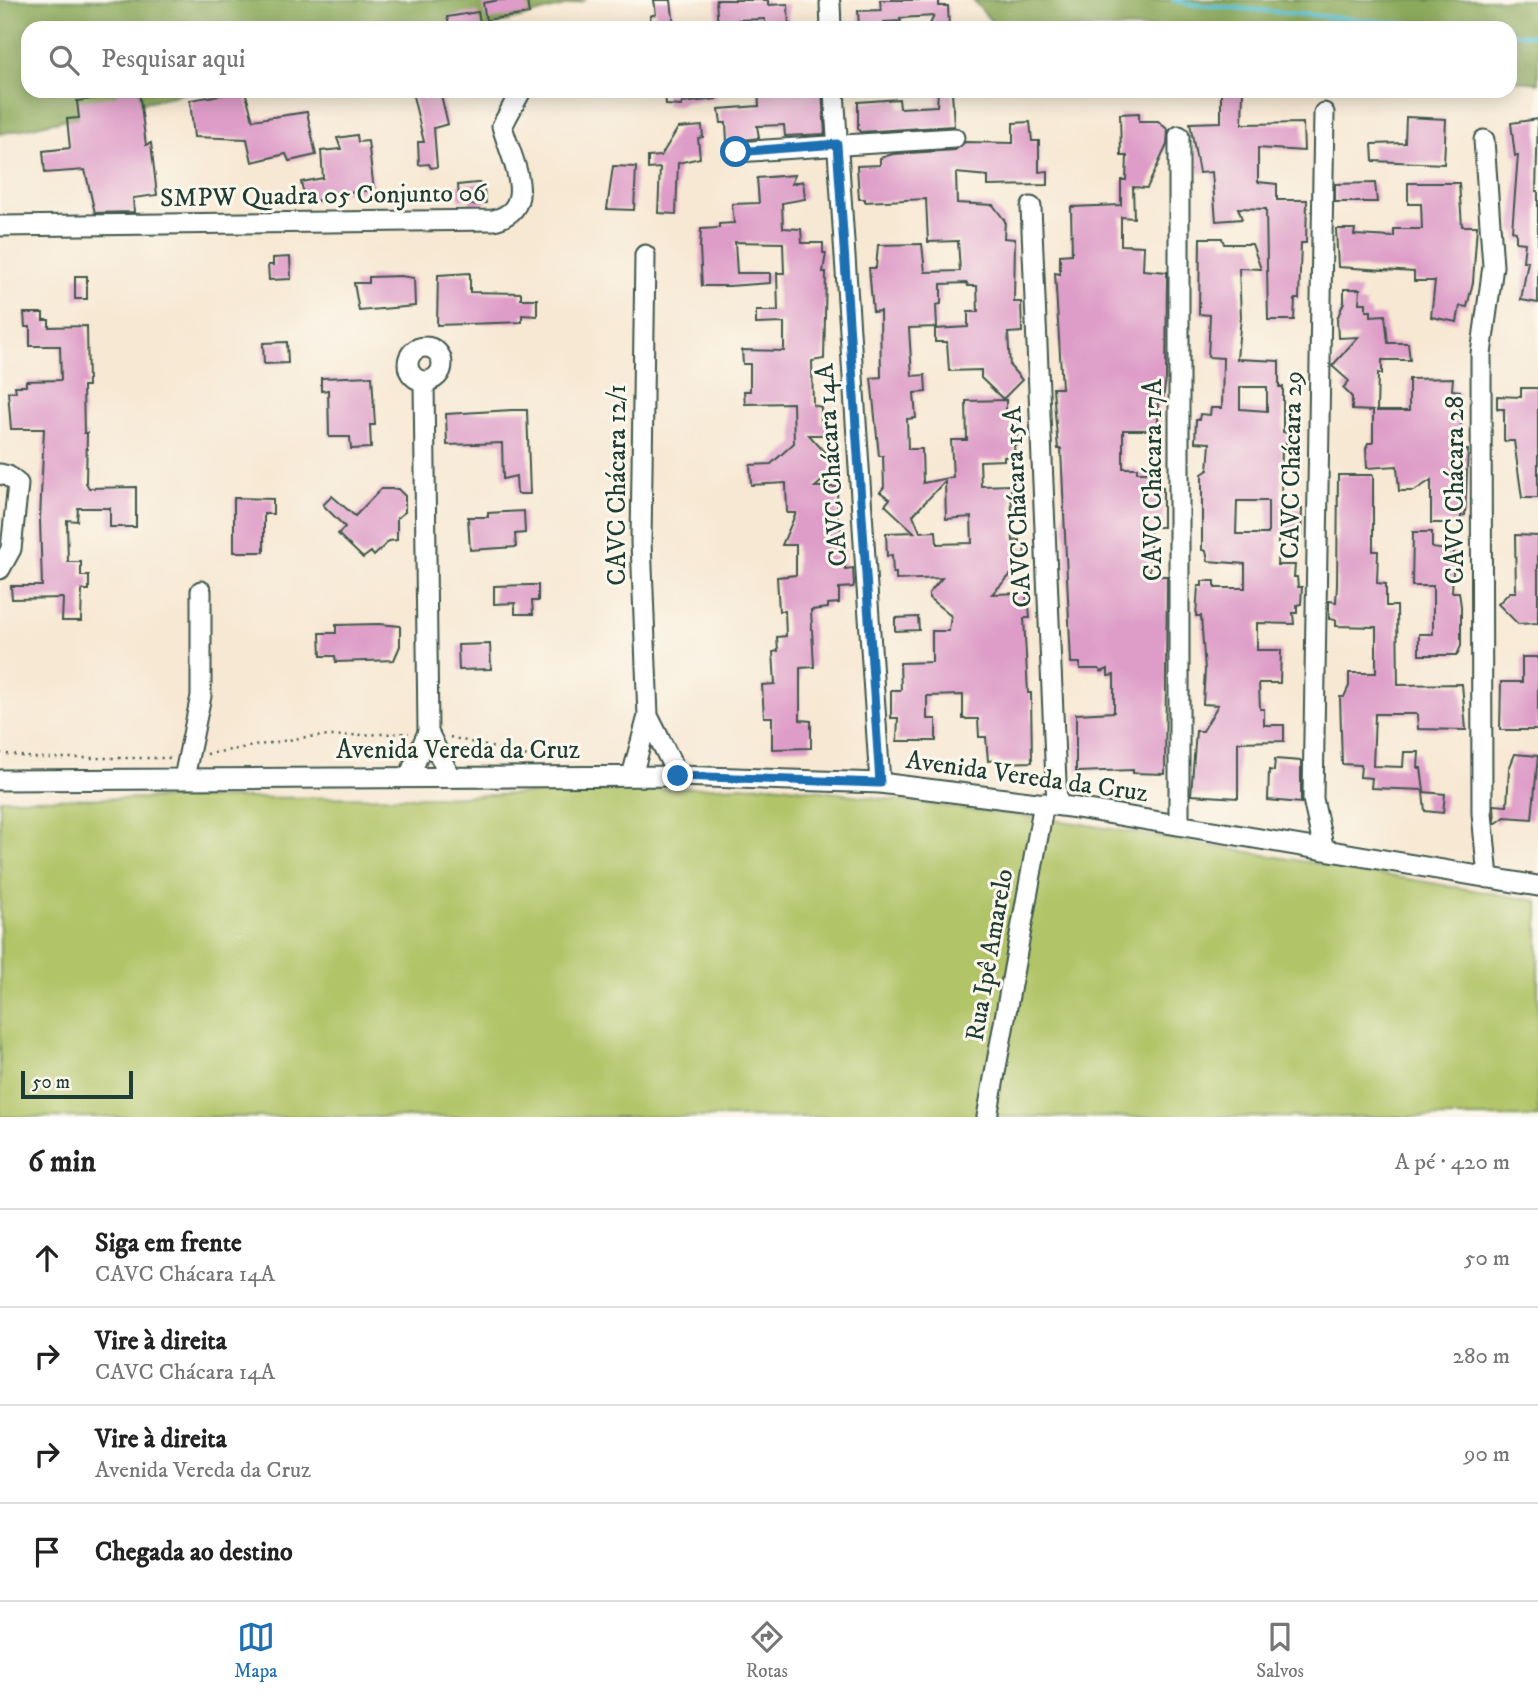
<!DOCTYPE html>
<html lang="pt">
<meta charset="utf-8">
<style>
:root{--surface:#fff;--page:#f6f6f6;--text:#222;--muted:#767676;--line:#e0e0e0;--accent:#1f6fb2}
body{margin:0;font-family:"IM FELL DW Pica",serif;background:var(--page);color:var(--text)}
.scale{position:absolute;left:21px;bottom:18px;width:112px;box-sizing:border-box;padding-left:7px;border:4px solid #1f3d34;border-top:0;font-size:19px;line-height:24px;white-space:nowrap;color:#1f3d34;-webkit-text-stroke:5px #fbf7ec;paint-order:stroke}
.stop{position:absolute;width:21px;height:21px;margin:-16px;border:5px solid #1f6fb2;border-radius:50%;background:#fff}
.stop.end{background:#1f6fb2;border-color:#fff;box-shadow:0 2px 7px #0008}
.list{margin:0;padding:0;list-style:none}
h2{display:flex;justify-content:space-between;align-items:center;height:91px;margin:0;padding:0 28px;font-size:30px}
h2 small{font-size:23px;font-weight:400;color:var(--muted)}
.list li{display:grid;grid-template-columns:46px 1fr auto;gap:21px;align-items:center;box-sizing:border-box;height:98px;padding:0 28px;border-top:2px solid var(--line)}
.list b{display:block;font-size:26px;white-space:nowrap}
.list p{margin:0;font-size:23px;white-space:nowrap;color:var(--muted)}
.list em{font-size:23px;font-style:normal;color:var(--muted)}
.icon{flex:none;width:38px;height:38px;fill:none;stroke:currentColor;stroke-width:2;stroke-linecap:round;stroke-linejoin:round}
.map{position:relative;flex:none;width:1538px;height:1117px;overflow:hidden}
.search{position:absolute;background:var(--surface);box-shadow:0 4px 18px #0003;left:21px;right:21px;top:21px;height:77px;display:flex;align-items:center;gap:18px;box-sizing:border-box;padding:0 24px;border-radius:21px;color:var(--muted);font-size:26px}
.sheet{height:483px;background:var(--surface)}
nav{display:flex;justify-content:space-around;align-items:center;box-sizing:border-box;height:98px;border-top:2px solid var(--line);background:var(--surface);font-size:19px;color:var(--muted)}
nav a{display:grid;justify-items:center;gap:4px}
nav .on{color:var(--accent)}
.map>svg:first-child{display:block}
</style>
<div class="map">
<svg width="1538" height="1117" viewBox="0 0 1538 1117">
<rect width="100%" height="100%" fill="#fbf7ec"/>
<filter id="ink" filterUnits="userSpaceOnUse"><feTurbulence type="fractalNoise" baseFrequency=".0143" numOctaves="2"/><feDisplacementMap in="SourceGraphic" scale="14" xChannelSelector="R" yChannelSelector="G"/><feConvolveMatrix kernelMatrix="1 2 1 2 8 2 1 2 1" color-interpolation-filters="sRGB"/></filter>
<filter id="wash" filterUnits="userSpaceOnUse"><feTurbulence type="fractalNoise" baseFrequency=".00686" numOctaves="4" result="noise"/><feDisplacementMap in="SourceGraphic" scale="28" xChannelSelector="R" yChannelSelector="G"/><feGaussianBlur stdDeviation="1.57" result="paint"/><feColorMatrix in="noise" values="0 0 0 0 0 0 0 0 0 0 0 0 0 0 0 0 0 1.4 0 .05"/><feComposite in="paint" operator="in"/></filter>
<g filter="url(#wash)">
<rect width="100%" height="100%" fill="#f7e8d3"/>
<!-- green -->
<path fill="#b1c468" stroke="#68804e" stroke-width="2" d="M773,785l303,38 462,78v216h-1538v-318l435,-2z"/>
<!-- forest -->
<path fill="#8caa5c" stroke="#567448" stroke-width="2" d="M0,0h586l-104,28h-454v63h167l-195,43z
M973,0h565v83l-28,-3v-52h-513z"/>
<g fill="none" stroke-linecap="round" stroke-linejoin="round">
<!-- stream -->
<path stroke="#56c0d1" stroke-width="4.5" d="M1173,0l16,4 262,24
M1510,33l28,3"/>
</g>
<g id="blocks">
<!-- building -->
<path fill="#de9dc8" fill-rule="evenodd" d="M499,0h28l2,14 -43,6 -3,-17z
M654,0h17l3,26 -22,2 -2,-12 6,-2z
M716,0h52v5l20,-1 1,24h-24v-9l-28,1v8h-19z
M880,0h59v6h9l1,22h-21l6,-12 -34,2 1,3 -17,1 -1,5h-24l-1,-16 23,-1z
M478,12l3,16h-31l-3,-11z
M116,91h23l7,54 5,-2 6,52 -24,3 1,14 -39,1 -10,-43 -40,3 -2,-22 27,-3 -3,-29 12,-1 -2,-17 40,-5z
M245,91l8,29 54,-8 9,43 -27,6 -3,-7 -34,8 -5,-23 -53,-2 -4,-37z
M440,91l8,33 -14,4 3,39 -6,1 -2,-4 -10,1 -1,-23h6l-11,-46z
M665,91h50l1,8 -34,4 -1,3 -15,-1z
M758,91h64l3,43 -40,2 -1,-11 -27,1 2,12 -32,4 -1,-19h-5l-2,-14 40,-3z
M938,91h14l2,35 -94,6 -2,-3v-27l41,-3 1,9 37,-2z
M1221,91h22l-1,33 61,-1 1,28 -46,-3v34l19,2v16h30l-1,43h-5l-2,56h-4l-1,21h-26l-2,-111 -28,-1 4,11 -26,2 -4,-49 -13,1 -9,-50 31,-1z
M1139,113v8h19l10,9 -1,15 -20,43 -14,-1 1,31 -13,-1v28l23,1 -1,24 24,2 -1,107 -3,20h-5v31h-35v38h14v4h22l1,15h3v40h-13v49h17l-2,198 -32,-1v-3l-57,2v-58l38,-2v-37l-6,1v-7l-7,3 -2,-3h-19v-6h-9l-10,-214h-3l-5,-61h9l-7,-115 5,1v-19l12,-1 -1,-47 50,-2v-25h5l1,-24h-6l-1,-42z
M1406,117l40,2 -2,45 -71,-3 -1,-17 33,-1z
M1538,119l-2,72h2v112l-17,-3 7,-39h-5l2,-18 -9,-1v-10l-4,-1 6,-76 -3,1 -4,-33z
M1030,122l2,19h7v31l9,-1v14l-60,1v-10l-32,-3 1,30 36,2 12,16 -1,17 11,1 -1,63h7l1,30 -14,1 2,33 12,14 -19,19 -22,-21v-8l-32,1 -2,-29h-12v-13l33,-2v-15h10l-1,-26h-9l-1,-3 -26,1v20l-5,1 1,22 -28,1 3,48 13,-1 1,17 -12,1 2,25 -9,1 1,30h14l1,34 30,-6 -2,-37h16l-1,-39 40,-1v19l11,-1 1,27h-4l1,11 -11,1v3l-24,1 1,25 30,-1 2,56 7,-1v6h4l1,14 -33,34 34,-1 1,14 2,-1 1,12h-6l4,75h3l1,69 -33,1v-3l-11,1 -2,-24h-7l-1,-18h-15v-24l-36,1v23h9v22h-39l1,-23h-7v-28h10l-1,-27 32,-1v-31h17l2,-15 -22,-18v-5l13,-15 -46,2v-7h-3l-1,-18 -5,1 -1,-23 28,-1 -29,-27 5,-6 -10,-7 4,-5 -1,-31h-4l-8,-78 10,-1 -1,-66 -7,1 -4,-44h7l2,-23 44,-1 3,28 35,-1 -2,-30 -30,1 -2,-43 -61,3v-3h-6l-2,-33 23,-1v-7l13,-4 62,-4 10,-8 48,1v-20zM945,481l1,38 25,-2 1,26 -35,1 -1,-13 -16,1 -7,-17z
M702,126l1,11 -5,1 2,20 -22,5 -2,51 -18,-1 2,-45 -12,1v-12l13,-1 17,-28z
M357,135l1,7 10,-1 6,49 -46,4 1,4 -23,5 -5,-21 22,-4 -2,-27 20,-2 -4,-11z
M613,166l23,1 -2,43 -27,-1z
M795,175l-4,9 12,-3 2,18 -23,4 1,25 18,1 1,14h21v10h3l-3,19h3l-2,87 -12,2 1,44 8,2v16h12v12h-24l29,32 -23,20h22l1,41h5l2,41 8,-1 1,16 -1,3 -14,1v15l-11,1v4l-17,2 3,57 -14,1v52l11,1v27l-39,1v-32h-8l-2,-32 13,-1 -2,-32 5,-1 -1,-14 9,-1 -1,-25h-6l-2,-34 19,-2v-30h-14l14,-32h-9l-1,-30 -35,2 -1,-20 21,-1 23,-21 -1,-40 -48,1 -1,-13h6v-27h-7l-1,-14 42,1v-28l-28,1v-13h22l-1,-38h7l-1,-30 -48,-1 2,31h33v10l-41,3h-27l-2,-38 1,-19 18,-1v-4l15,-1 -2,-19 27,-1 -2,-25z
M477,183h6l3,20 -16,2 -1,-6 -10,1 -1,-15z
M1375,183l2,19h-42v-18z
M1408,183h51l3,43h15l-4,56 -6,25 -7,-1 -3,16 -26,-5 4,-36h-21v-9l-76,-5 -2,-38h19l-1,6 40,2v-8h28l-1,-25h-13z
M1200,238h22l2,6h28l9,25 -22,-1 2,49 -4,42 42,2v26h4v45l4,1 -1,13h-4l-1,58 21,5 -1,26h-23v12l-1,18h18l-1,12h3l1,10h4l-1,17 -4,1v8h-4l1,11 -37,-1v27h24l-1,33h-21l1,26h4v16h20v16l-46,1v56l-47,-3 5,-64h7l15,-26 -15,-1 2,-34 -4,-54h-5l2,-30h4v-5h13v7h30v-24l-37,-3 -2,-10 -4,-1v-76l6,-4 2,-27 -15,-1 1,-22h3l1,-6 10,1 1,-7h11l1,-50 -15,-1 2,-42 -11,-1zM1240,387h27v24l-27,-2zM1237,501h31v33h-32z
M290,257l1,22 -22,1 -1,-15h5v-7z
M470,273v19l51,1v6h16v17l-15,-1v7l-85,3 1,-50z
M75,276h12v23h-12z
M401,276l13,2 1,28 -56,5 -5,-28h15v-6z
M1344,289h16l-1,14h7v8h5v5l14,-1 3,28h20l2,17h-28v14l-4,-1 -1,38h32v-32l44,-1 -1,12 8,1 2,60 6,-1 -3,65 -4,1v7h-30v-43l-17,11h-15l-2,-25 -30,2 -1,-19 2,-6h5v-32l-21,-1v-13l-9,-9 6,-7 -17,-15 26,-29 -20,1 -1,-19 7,-17z
M24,313h19v7h6v7l38,-1 1,60h-5l1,47h3l-1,50 3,5 47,-1v40h-26v-19h-32l-1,13 -10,-1 1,42h13v14h8v14h-7l-1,31h-19l1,-23 -51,1 -1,-13h31l-2,-67 4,-90h-33l-3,-37h8l-1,-6h11v-5l35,-1 -1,-34h-30v-19h-5z
M287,342l1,21 -24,1 -1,-21z
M372,376l3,49h-5l1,23 -20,1 -1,-12h-21l-1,-47 -7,1v-13z
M1521,388h17v110h-16l-8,-57h-10v-32h-7v-13l24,1z
M512,410h15l3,84h-13l-1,-18 -13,3 -1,-36 -55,2 -1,-31z
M1338,475h35v76h5l-1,32 9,1v22h11l1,79 64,-1 4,46 -48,-1 -1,-15h-42l-2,52 30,1 1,-15h15l-1,16h3l3,22 -53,-2 1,-10 -12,-1 1,-12 -19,-1 -2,-67h4l5,-11v-13h27v-46l-40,-1v-6l-7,-1v-18l7,1 1,-17z
M381,489h17l7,7v16l-8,6v22l-8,1 -15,15 -3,-4 -8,6 -25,-24 7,-7 -22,-22 9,-9 23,20z
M234,498l39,1v15h-9v38h-30z
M524,511l1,22 -10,1 1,13 -46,3 -2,-33h20v-4z
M1413,532h19v16l22,3 -2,41h7l2,14v40l-4,9h-38v-21h14v-48h-21z
M1515,535l23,1v87l-20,1 -20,-20 12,-12h6z
M531,585h7v16h-6l1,13h-18v-11l-21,1v-18z
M918,617l1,13 -24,1v-13z
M379,624l21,2v20l-6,14 -58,2 -1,-6h-14l-1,-23h16v-8z
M490,644l1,25 -32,1 -1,-25z
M1522,657h16v73h-38l1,-48h21z
M1515,754l23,2 -6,63 -27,-2 -10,7 -1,-19 13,1 2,-37z
M1275,759l26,2v42l-33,-3 1,-30 5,1z
M1423,792l22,2 -2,19 -18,-2z"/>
</g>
</g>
<g filter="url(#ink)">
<use href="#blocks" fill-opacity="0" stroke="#3f574c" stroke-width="2"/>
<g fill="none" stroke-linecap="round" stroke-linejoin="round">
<!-- minor casing -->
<g stroke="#3f574c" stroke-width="23">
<path id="minor" d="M830,3l1,25
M834,91l46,692
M1324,113l-11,686 11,51
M1484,140l9,126 -12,88 1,459 6,65
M736,152l218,-14
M1031,207l26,598
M0,226l494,-6c47,-12 16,-63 8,-94l19,-35
M408 364a17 17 0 1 1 34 0a17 17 0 1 1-34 0Z
M0,474l8,2 10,8 -7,65 -11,20
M648,716l30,60
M428,732l22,45
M632,776l16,-60 -7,-174 4,-287
M409,777l19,-45 -4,-351
M184,778l17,-82v-105
M0,780l678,-4 202,7 197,25 461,78
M1179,825v-689
M987,1117l57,-314"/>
</g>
<!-- path -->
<path stroke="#3f574c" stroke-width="2.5" stroke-dasharray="2 5" stroke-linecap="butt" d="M450,737l85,21
M0,753l35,5h137
M207,754l99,-17 103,-4"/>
<!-- minor -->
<use href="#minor" stroke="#fff" stroke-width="19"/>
</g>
</g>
<g fill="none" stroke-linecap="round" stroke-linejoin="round" filter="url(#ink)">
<!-- route -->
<path stroke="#1f6fb2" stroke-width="9" d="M678,776l202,7 -43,-639 -101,8"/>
</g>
<g text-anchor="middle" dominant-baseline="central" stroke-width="6" stroke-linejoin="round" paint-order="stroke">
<!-- street labels -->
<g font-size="26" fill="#1f3d34" stroke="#fbf7ec">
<text transform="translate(323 196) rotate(-1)">SMPW Quadra 05 Conjunto 06</text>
<text transform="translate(832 465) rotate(-94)">CAVC Chácara 14A</text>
<text transform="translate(1292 465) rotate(-89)">CAVC Chácara 29</text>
<text transform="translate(1153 480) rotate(-90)">CAVC Chácara 17A</text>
<text transform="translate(617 485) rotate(-90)">CAVC Chácara 12/1</text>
<text transform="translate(1455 490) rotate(-90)">CAVC Chácara 28</text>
<text transform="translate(1018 507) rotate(-93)">CAVC Chácara 15A</text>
<text x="458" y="750">Avenida Vereda da Cruz</text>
<text transform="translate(1027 777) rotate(8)">Avenida Vereda da Cruz</text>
<text transform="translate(990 955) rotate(-80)">Rua Ipê Amarelo</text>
</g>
</g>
</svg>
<div class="scale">50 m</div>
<div class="stop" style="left:736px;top:152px"></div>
<div class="stop end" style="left:678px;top:776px"></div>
<div class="search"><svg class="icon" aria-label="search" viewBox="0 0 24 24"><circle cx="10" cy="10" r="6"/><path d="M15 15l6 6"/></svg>Pesquisar aqui</div>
</div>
<section class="sheet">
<h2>6 min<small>A pé · 420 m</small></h2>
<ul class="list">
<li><svg class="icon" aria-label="ahead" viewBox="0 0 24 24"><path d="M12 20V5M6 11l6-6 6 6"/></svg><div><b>Siga em frente</b><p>CAVC Chácara 14A</p></div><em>50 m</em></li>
<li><svg class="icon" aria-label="right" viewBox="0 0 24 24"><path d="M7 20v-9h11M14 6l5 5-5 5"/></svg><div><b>Vire à direita</b><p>CAVC Chácara 14A</p></div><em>280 m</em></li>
<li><svg class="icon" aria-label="right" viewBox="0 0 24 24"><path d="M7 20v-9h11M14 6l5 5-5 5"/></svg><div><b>Vire à direita</b><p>Avenida Vereda da Cruz</p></div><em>90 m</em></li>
<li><svg class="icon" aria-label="arrive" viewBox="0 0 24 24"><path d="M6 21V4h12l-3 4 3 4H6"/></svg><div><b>Chegada ao destino</b></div></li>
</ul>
</section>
<nav>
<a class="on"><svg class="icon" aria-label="map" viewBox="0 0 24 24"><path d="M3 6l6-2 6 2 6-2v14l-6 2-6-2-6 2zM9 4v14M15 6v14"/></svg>Mapa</a>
<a><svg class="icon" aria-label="directions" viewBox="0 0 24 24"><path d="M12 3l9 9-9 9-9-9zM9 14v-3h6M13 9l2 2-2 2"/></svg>Rotas</a>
<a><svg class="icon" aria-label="saved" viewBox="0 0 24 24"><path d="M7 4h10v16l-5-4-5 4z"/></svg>Salvos</a>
</nav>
